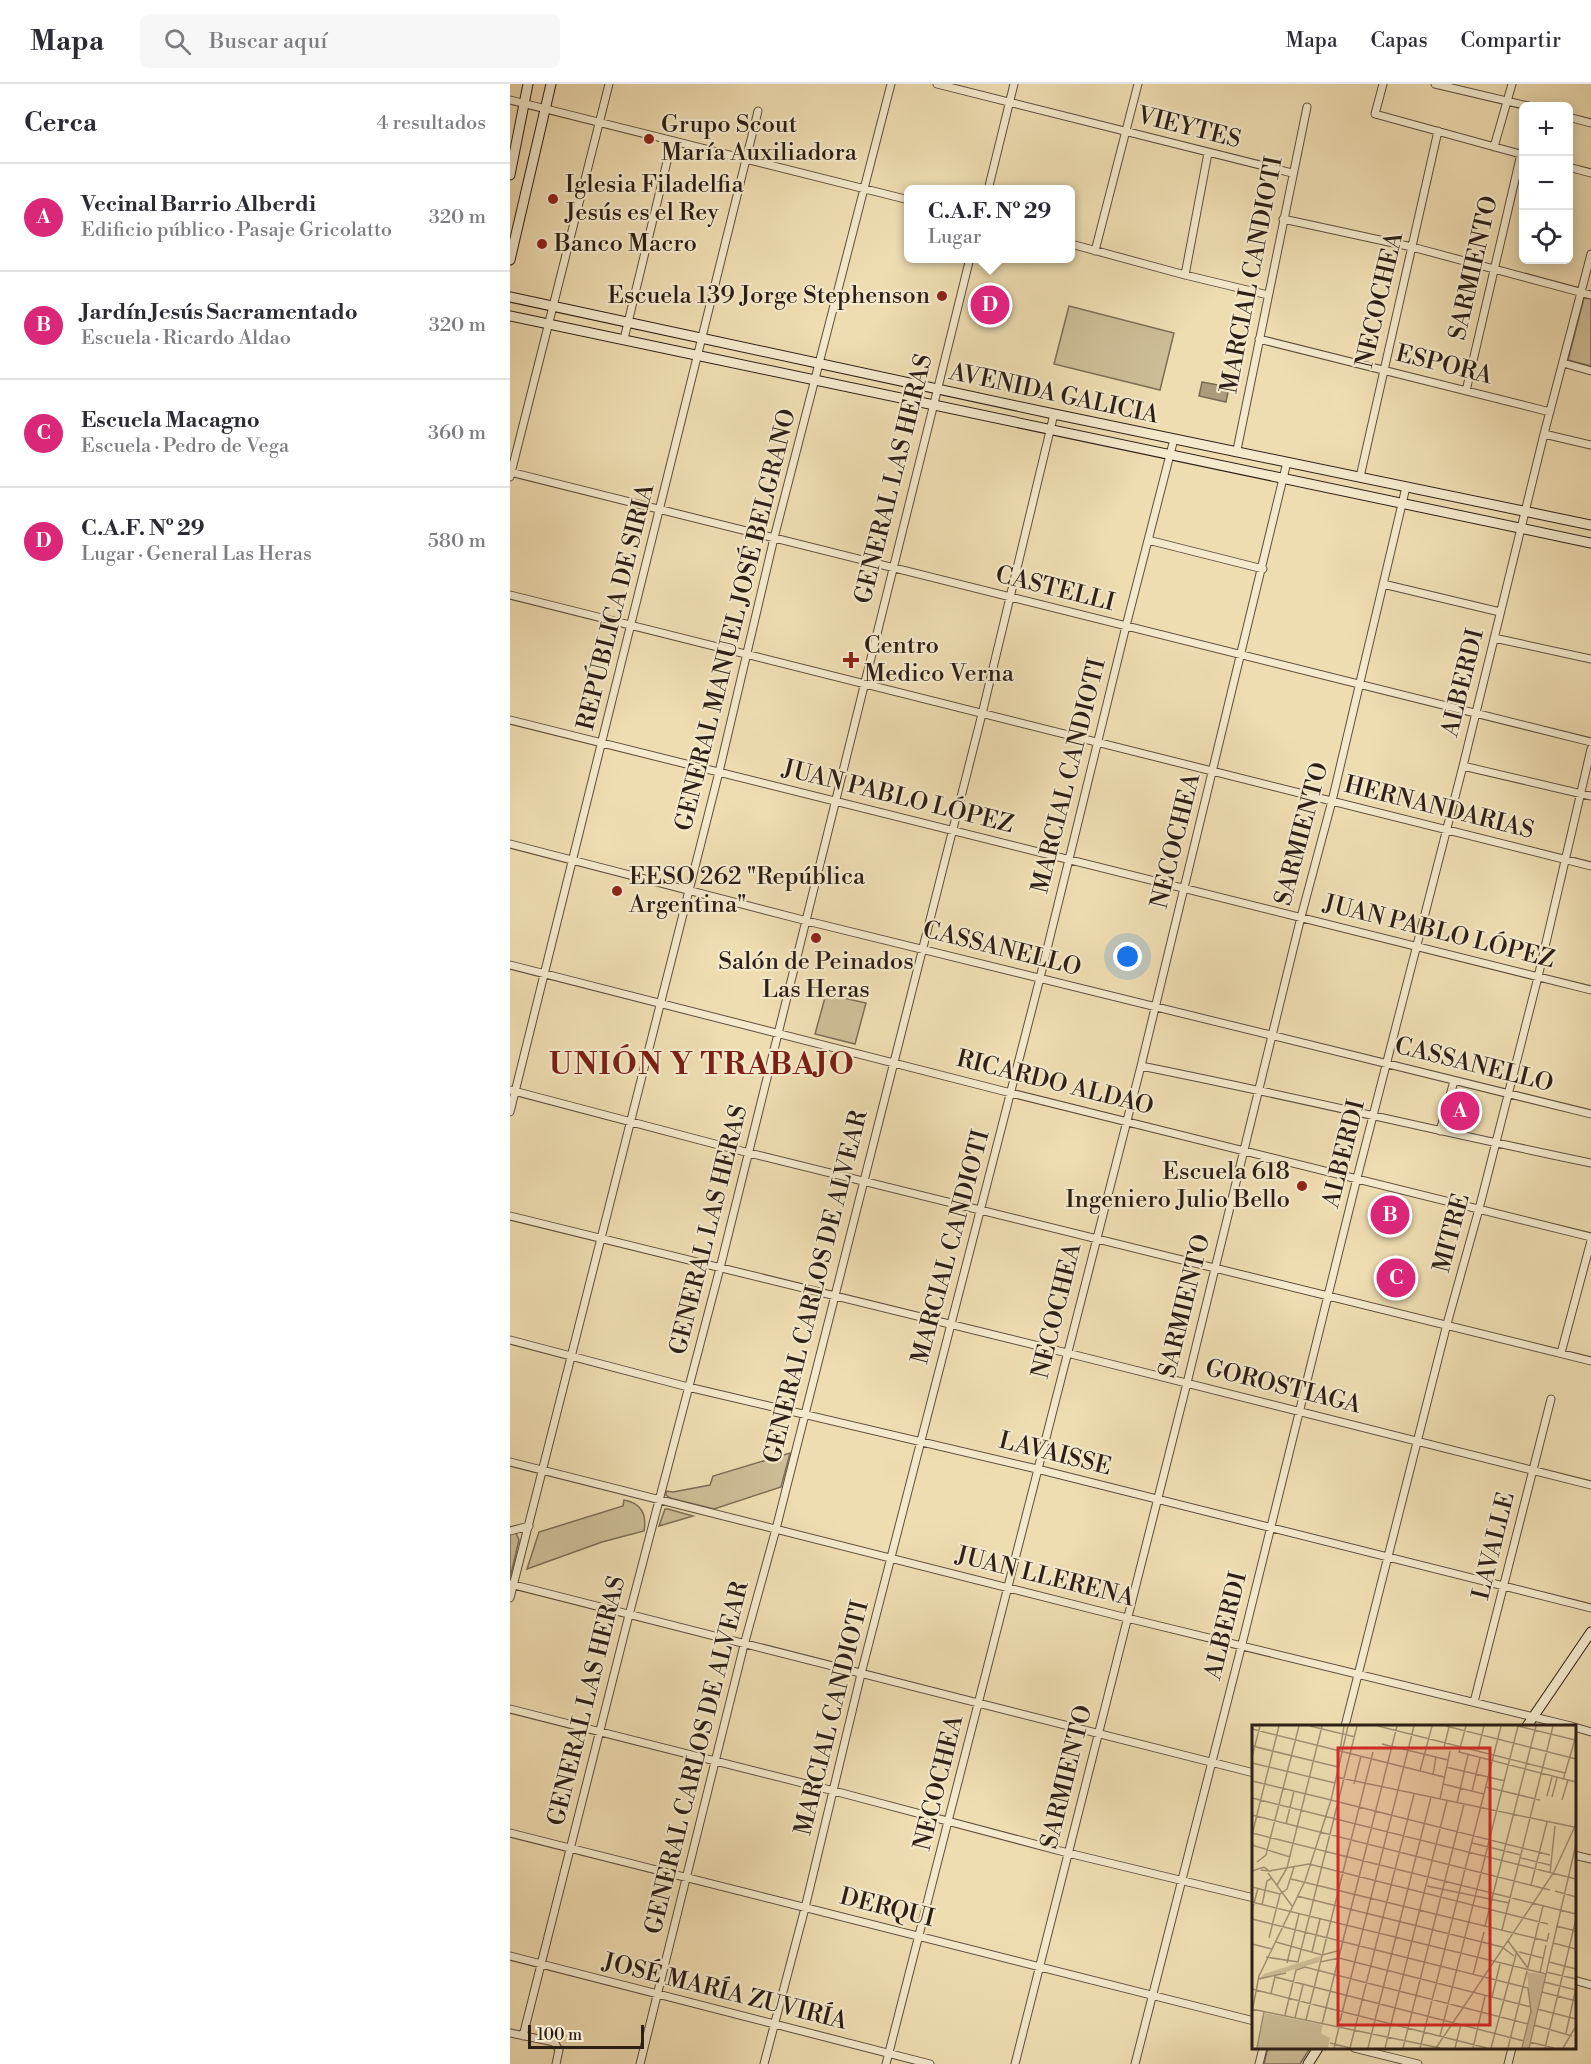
<!DOCTYPE html>
<html lang="es">
<meta charset="utf-8">
<style>
:root{--surface:#fff;--page:#f7f7f7;--text:#2b2b33;--muted:#7c7c81;--line:#e1e1e2;--accent:#db2777}
body{margin:0;font-family:"Libre Bodoni",serif;background:var(--page);color:var(--text)}
.controls{position:absolute;right:18px;top:18px;display:grid;overflow:hidden;border-radius:9px;box-shadow:0 3px 15px #0003}
.controls button{width:54px;height:54px;display:grid;place-items:center;padding:0;border:0;border-bottom:2px solid var(--line);background:var(--surface);color:var(--text);font:30px sans-serif}
.scale{position:absolute;left:18px;bottom:15px;width:116px;box-sizing:border-box;padding-left:6px;border:3px solid #2d1e16;border-top:0;font-size:16px;line-height:21px;white-space:nowrap;color:#2d1e16;-webkit-text-stroke:4px #f4e9cc;paint-order:stroke}
.you{position:absolute;left:618px;top:873px;width:21px;height:21px;margin:-15px;border:4px solid #fff;border-radius:50%;background:#1a73e8;box-shadow:0 0 0 9px #1a73e833}
.badge{display:grid;place-items:center;width:39px;height:39px;border-radius:50%;background:var(--accent);color:#fff;font-size:20px;font-weight:700}
.pin{position:absolute;translate:-50% -50%;border:3px solid #fff;box-shadow:0 2px 6px #0006}
.popup{position:absolute;left:394px;top:101px;width:171px;height:78px;box-sizing:border-box;display:grid;place-content:center;border-radius:9px;background:var(--surface);filter:drop-shadow(0 2px 4px #0005);font-size:20px;white-space:nowrap;color:var(--muted)}
.popup b{font-size:22px;color:var(--text)}
.popup::after{content:'';position:absolute;left:50%;top:100%;margin-left:-12px;border:12px solid transparent;border-top-color:var(--surface)}
.list{margin:0;padding:0;list-style:none}
h2{display:flex;justify-content:space-between;align-items:center;height:78px;margin:0;padding:0 24px;font-size:26px}
h2 small{font-size:20px;font-weight:400;color:var(--muted)}
.list li{display:grid;grid-template-columns:39px 1fr auto;gap:18px;align-items:center;box-sizing:border-box;height:108px;padding:0 24px;border-top:2px solid var(--line)}
.list b{display:block;font-size:22px;white-space:nowrap}
.list p{margin:0;font-size:20px;white-space:nowrap;color:var(--muted)}
.list em{font-size:20px;font-style:normal;color:var(--muted)}
.icon{flex:none;width:33px;height:33px;fill:none;stroke:currentColor;stroke-width:2;stroke-linecap:round;stroke-linejoin:round}
.map{position:relative;flex:none;width:1081px;height:1980px;overflow:hidden}
header{display:flex;align-items:center;gap:36px;box-sizing:border-box;height:84px;padding:0 30px;background:var(--surface);border-bottom:2px solid var(--line)}
header strong{font-size:28px}
nav{display:flex;gap:33px;margin-inline-start:auto;font-size:21px}
.search{width:420px;height:54px;background:var(--page);display:flex;align-items:center;gap:15px;box-sizing:border-box;padding:0 21px;border-radius:9px;color:var(--muted);font-size:22px}
main{display:flex}
aside{flex:1;background:var(--surface)}
.map>svg:first-child{display:block}
</style>
<header>
<strong>Mapa</strong>
<div class="search"><svg class="icon" aria-label="search" viewBox="0 0 24 24"><circle cx="10" cy="10" r="6"/><path d="M15 15l6 6"/></svg>Buscar aquí</div>
<nav><a>Mapa</a><a>Capas</a><a>Compartir</a></nav>
</header>
<main>
<aside>
<h2>Cerca<small>4 resultados</small></h2>
<ul class="list">
<li><span class="badge">A</span><div><b>Vecinal Barrio Alberdi</b><p>Edificio público · Pasaje Gricolatto</p></div><em>320 m</em></li>
<li><span class="badge">B</span><div><b>Jardín Jesús Sacramentado</b><p>Escuela · Ricardo Aldao</p></div><em>320 m</em></li>
<li><span class="badge">C</span><div><b>Escuela Macagno</b><p>Escuela · Pedro de Vega</p></div><em>360 m</em></li>
<li><span class="badge">D</span><div><b>C.A.F. Nº 29</b><p>Lugar · General Las Heras</p></div><em>580 m</em></li>
</ul>
</aside>
<div class="map">
<svg width="1081" height="1980" viewBox="0 0 1081 1980">
<rect width="100%" height="100%" fill="#eeddb1"/>
<filter id="stains"><feTurbulence type="fractalNoise" baseFrequency=".00333" numOctaves="4"/><feColorMatrix values="0 0 0 0 .2 0 0 0 0 .09 0 0 0 0 .02 0 0 0 .5 -.17"/></filter>
<radialGradient id="worn" r=".72"><stop offset=".6" stop-color="#630" stop-opacity="0"/><stop offset="1" stop-color="#630" stop-opacity=".3"/></radialGradient>
<!-- green -->
<path fill="#cdbd97" stroke="#7d6e56" stroke-width="1.5" d="M1074,214l7,1v67l-23,-6z
M559,222l105,27 -14,57 -106,-26z
M316,910l40,9 -11,41 -40,-10z
M280,1369l-9,34 -67,22 -44,-11 -4,-3v-4l7,1 37,-7 3,-9z
M114,1416c17,3 23,14 20,31l-42,11 -75,27 12,-37 84,-26z
M155,1425h3l25,7 -34,10z
M0,1449h6l3,7 -9,38z
M758,1964h42l-10,16h-36z"/>
<!-- water -->
<path fill="#ac9c7c" stroke="#796a53" stroke-width="1.5" d="M692,298l27,5 -3,15 -27,-6z"/>
<g fill="none" stroke-linecap="round" stroke-linejoin="round">
<!-- street casing -->
<g stroke="#5d4e3d" stroke-width="9">
<path id="street" d="M427,0l355,89
M873,0l-8,30 149,41
M925,0l93,22
M0,16l399,100
M1058,33l23,6
M984,63l18,-63
M1058,83l23,6
M478,106l26,-106
M773,135l129,28 179,48
M561,160l114,31 83,20
M585,167l43,-167
M675,191l23,-122
M114,255l48,-198
M749,255l291,73
M1053,279l28,8
M956,307l55,-237
M1034,350l47,11
M727,366l70,-343
M0,388l1081,270
M0,393l99,-393
M850,393l78,-346
M638,456l115,29
M873,500l117,28
M0,511l1081,271
M984,554l97,21
M0,636l1081,270
M953,682l128,30
M0,760l297,77 784,193
M0,881l501,128 580,144
M631,982c151,30 300,66 450,97
M0,1006l239,63 842,208
M0,1028l248,-1001
M930,1047l14,-50
M0,1132l557,137 524,132
M0,1256l178,47 349,82 554,139
M1051,1269l30,-112
M0,1378l617,156 444,108
M0,1447l19,-5
M0,1500l744,189
M0,1514l209,-826 55,-234 117,-454
M964,1618l77,-303
M0,1625l324,82 234,62 186,45
M835,1642l102,-402 32,-115 59,-232 53,-228
M1064,1643l17,5
M0,1749l744,188
M1064,1771l17,4
M0,1872l420,108
M1064,1896l17,5
M0,1949l44,9 5,8 -3,14
M13,1952l106,-421 91,-347 250,-1010
M844,1964l64,16
M130,1980l104,-419 32,-116 206,-815 72,-300
M254,1980l41,-156 56,-234 179,-696 86,-352 48,-187
M376,1980l255,-998 146,-604
M505,1980l172,-681 114,-466 31,-116 74,-314
M625,1980l107,-420 115,-466 106,-412 81,-332 47,-180
M749,1980l4,-16
M998,1980l4,-16"/>
</g>
<!-- secondary casing -->
<g stroke="#2d1e16" stroke-width="11">
<path id="secondary" d="M0,91l18,-91
M0,176l41,-176
M0,213l544,117 537,111
M0,232l1081,227
M1017,1642l64,-94
M798,1980l10,-16"/>
</g>
<!-- street -->
<use href="#street" stroke="#f4e9cc" stroke-width="7"/>
<!-- secondary -->
<use href="#secondary" stroke="#f4e9cc" stroke-width="9"/>
</g>
<!-- markers -->
<g fill="#8f2418" stroke="#f4e9cc" stroke-width="2">
<circle cx="139" cy="55" r="6"/>
<circle cx="43" cy="115" r="6"/>
<circle cx="32" cy="160" r="6"/>
<circle cx="432" cy="212" r="6"/>
<path d="M338 567h6v6h6v6h-6v6h-6v-6h-6v-6h6z"/>
<circle cx="107" cy="807" r="6"/>
<circle cx="306" cy="854" r="6"/>
<circle cx="792" cy="1102" r="6"/>
</g>
<g text-anchor="middle" dominant-baseline="central" stroke-width="4.5" stroke-linejoin="round" paint-order="stroke">
<!-- poi labels -->
<g font-size="24" fill="#2d1e16" stroke="#f4e9cc" text-anchor="start">
<text x="151" y="41">Grupo Scout<tspan x="151" dy="28">María Auxiliadora</tspan></text>
<text x="55" y="101">Iglesia Filadelfia<tspan x="55" dy="28">Jesús es el Rey</tspan></text>
<text x="44" y="160">Banco Macro</text>
<text x="420" y="212" text-anchor="end">Escuela 139 Jorge Stephenson</text>
<text x="354" y="562">Centro<tspan x="354" dy="28">Medico Verna</tspan></text>
<text x="119" y="793">EESO 262 "República<tspan x="119" dy="28">Argentina"</tspan></text>
<text x="306" y="878" text-anchor="middle">Salón de Peinados<tspan x="306" dy="28">Las Heras</tspan></text>
<text x="780" y="1088" text-anchor="end">Escuela 618<tspan x="780" dy="28">Ingeniero Julio Bello</tspan></text>
</g>
<!-- street labels -->
<g font-size="24" fill="#2d1e16" stroke="#f4e9cc">
<text transform="translate(679 44) rotate(14)">VIEYTES</text>
<text transform="translate(964 184) rotate(-77)">SARMIENTO</text>
<text transform="translate(742 191) rotate(-79)">MARCIAL CANDIOTI</text>
<text transform="translate(870 216) rotate(-77)">NECOCHEA</text>
<text transform="translate(934 281) rotate(14)">ESPORA</text>
<text transform="translate(544 310) rotate(12)">AVENIDA GALICIA</text>
<text transform="translate(384 395) rotate(-76)">GENERAL LAS HERAS</text>
<text transform="translate(545 505) rotate(14)">CASTELLI</text>
<text transform="translate(106 523) rotate(-76)">REPÚBLICA DE SIRIA</text>
<text transform="translate(226 536) rotate(-76)">GENERAL MANUEL JOSÉ BELGRANO</text>
<text transform="translate(953 599) rotate(-76)">ALBERDI</text>
<text transform="translate(559 692) rotate(-76)">MARCIAL CANDIOTI</text>
<text transform="translate(388 713) rotate(14)">JUAN PABLO LÓPEZ</text>
<text transform="translate(929 724) rotate(14)">HERNANDARIAS</text>
<text transform="translate(792 750) rotate(-75)">SARMIENTO</text>
<text transform="translate(666 757) rotate(-76)">NECOCHEA</text>
<text transform="translate(929 848) rotate(14)">JUAN PABLO LÓPEZ</text>
<text transform="translate(492 865) rotate(14)">CASSANELLO</text>
<text transform="translate(964 981) rotate(14)">CASSANELLO</text>
<text transform="translate(545 999) rotate(14)">RICARDO ALDAO</text>
<text transform="translate(834 1070) rotate(-76)">ALBERDI</text>
<text transform="translate(199 1146) rotate(-76)">GENERAL LAS HERAS</text>
<text transform="translate(942 1149) rotate(-75)">MITRE</text>
<text transform="translate(441 1163) rotate(-75)">MARCIAL CANDIOTI</text>
<text transform="translate(306 1203) rotate(-76)">GENERAL CARLOS DE ALVEAR</text>
<text transform="translate(675 1222) rotate(-76)">SARMIENTO</text>
<text transform="translate(547 1227) rotate(-76)">NECOCHEA</text>
<text transform="translate(773 1303) rotate(14)">GOROSTIAGA</text>
<text transform="translate(545 1370) rotate(14)">LAVAISSE</text>
<text transform="translate(984 1462) rotate(-76)">LAVALLE</text>
<text transform="translate(535 1493) rotate(14)">JUAN LLERENA</text>
<text transform="translate(716 1542) rotate(-76)">ALBERDI</text>
<text transform="translate(77 1617) rotate(-76)">GENERAL LAS HERAS</text>
<text transform="translate(322 1634) rotate(-76)">MARCIAL CANDIOTI</text>
<text transform="translate(187 1674) rotate(-76)">GENERAL CARLOS DE ALVEAR</text>
<text transform="translate(557 1693) rotate(-76)">SARMIENTO</text>
<text transform="translate(429 1699) rotate(-76)">NECOCHEA</text>
<text transform="translate(377 1824) rotate(14)">DERQUI</text>
<text transform="translate(215 1908) rotate(14)">JOSÉ MARÍA ZUVIRÍA</text>
</g>
<!-- district labels -->
<g font-size="30" font-weight="bold" letter-spacing="1.5" fill="#7a1f14" stroke="#f4e9cc">
<text x="192" y="981">UNIÓN Y TRABAJO</text>
</g>
</g>
<!-- overview -->
<g transform="translate(742 1641)">
<rect width="324" height="324" fill="#eeddb1"/>
<path d="M69,231l-2,6 -60,18 5,-6zM275,247l18,3 -17,73h-5l8,-34zM13,288l58,12 -2,8 9,5 -2,10h-71z" fill="#cdbd97"/>
<path fill="none" stroke="#a19173" stroke-width="1.5" d="M58,1l45,11M126,1l187,47M194,1l130,33M214,1l-7,26 117,30M266,1l57,14M0,4l192,48M130,19l66,16M0,21l86,21M192,22l5,-20M88,25l4,-24M226,25l6,-24M0,32l8,-31M0,38l83,20M194,42l59,14M168,46l12,-45M181,50l3,-18M84,52l238,50M311,55l13,-44M0,56l79,19M102,59l7,-28M191,59l41,10M234,62l54,13M220,66l8,-33M295,71l5,-19M300,72l5,-19M0,73l324,81M188,74l10,-48M79,75l219,55M310,75l6,-20M205,78l11,-48M0,90l298,75M34,99l8,-33M0,108l324,81M0,110l27,-109M220,118l49,12M0,120l38,12M269,133l29,7M5,137l9,-7 33,-129M0,146l12,-4 5,4 -8,-1M17,146l40,-7 239,60M16,148l24,33M298,148l5,-47M39,154l256,62 2,-8M25,160l10,-17 35,-142M279,160l16,-63M175,161l82,17M0,162l28,7 7,-5 7,-22M303,166l21,6M45,171l205,51 12,9M0,177l294,72M10,180l5,-24 5,-3M0,186l6,-23M0,194l276,69 3,23 -9,37M233,201l51,-200M304,201l20,5M250,205l51,-204M17,213l11,-44M256,216l19,26M24,217l46,13 19,-5M301,218l23,6M0,219l20,5M60,227l8,-33M267,227l24,6M14,232l32,5 59,-236M68,237l19,-4 192,49M297,237l27,7M35,238l12,-49M294,247l30,7M288,248l6,-28M221,250l11,-43M6,254l28,-6M292,257l32,8M0,264l235,59M290,267l34,9M19,268l4,-16 249,64M240,272l8,-33M0,284l188,39M285,284l39,10M0,287l7,-36 46,-95 26,-81 17,-74M33,290l11,-45 9,-3 223,57M43,293l8,-33M54,295l67,-268M88,296l74,-295M70,299l75,-298M282,300l38,11M314,308l10,-45M188,311l78,-310M278,317l24,6M78,318l20,5M5,323l7,-36M82,323l5,-21M98,323l64,-254M116,323l63,-251M133,323l62,-247M151,323l61,-244M168,323l81,-322M184,323l118,-176 22,-48M203,323l6,-24M221,323l12,-52M239,323l26,-97M256,323l35,-142M277,323l47,-204M293,323l31,-129M311,323l13,-22"/>
<path fill="#d62828" fill-opacity="0.15" stroke="#d62828" stroke-width="3" d="M86,23h152v277h-152z"/>
<rect width="324" height="324" fill="none" stroke="#2d1e16" stroke-width="3"/>
</g>
<rect width="100%" height="100%" filter="url(#stains)"/>
<rect width="100%" height="100%" fill="url(#worn)"/>
</svg>
<div class="controls">
<button>+</button>
<button>−</button>
<button><svg class="icon" aria-label="locate" viewBox="0 0 24 24"><circle cx="12" cy="12" r="6"/><path d="M12 2v4M12 18v4M2 12h4M18 12h4"/></svg></button>
</div>
<div class="scale">100 m</div>
<div class="you"></div>
<div class="pin badge" style="left:950px;top:1027px">A</div>
<div class="pin badge" style="left:880px;top:1131px">B</div>
<div class="pin badge" style="left:886px;top:1194px">C</div>
<div class="pin badge" style="left:480px;top:221px">D</div>
<div class="popup"><b>C.A.F. Nº 29</b>Lugar</div>
</div>
</main>
